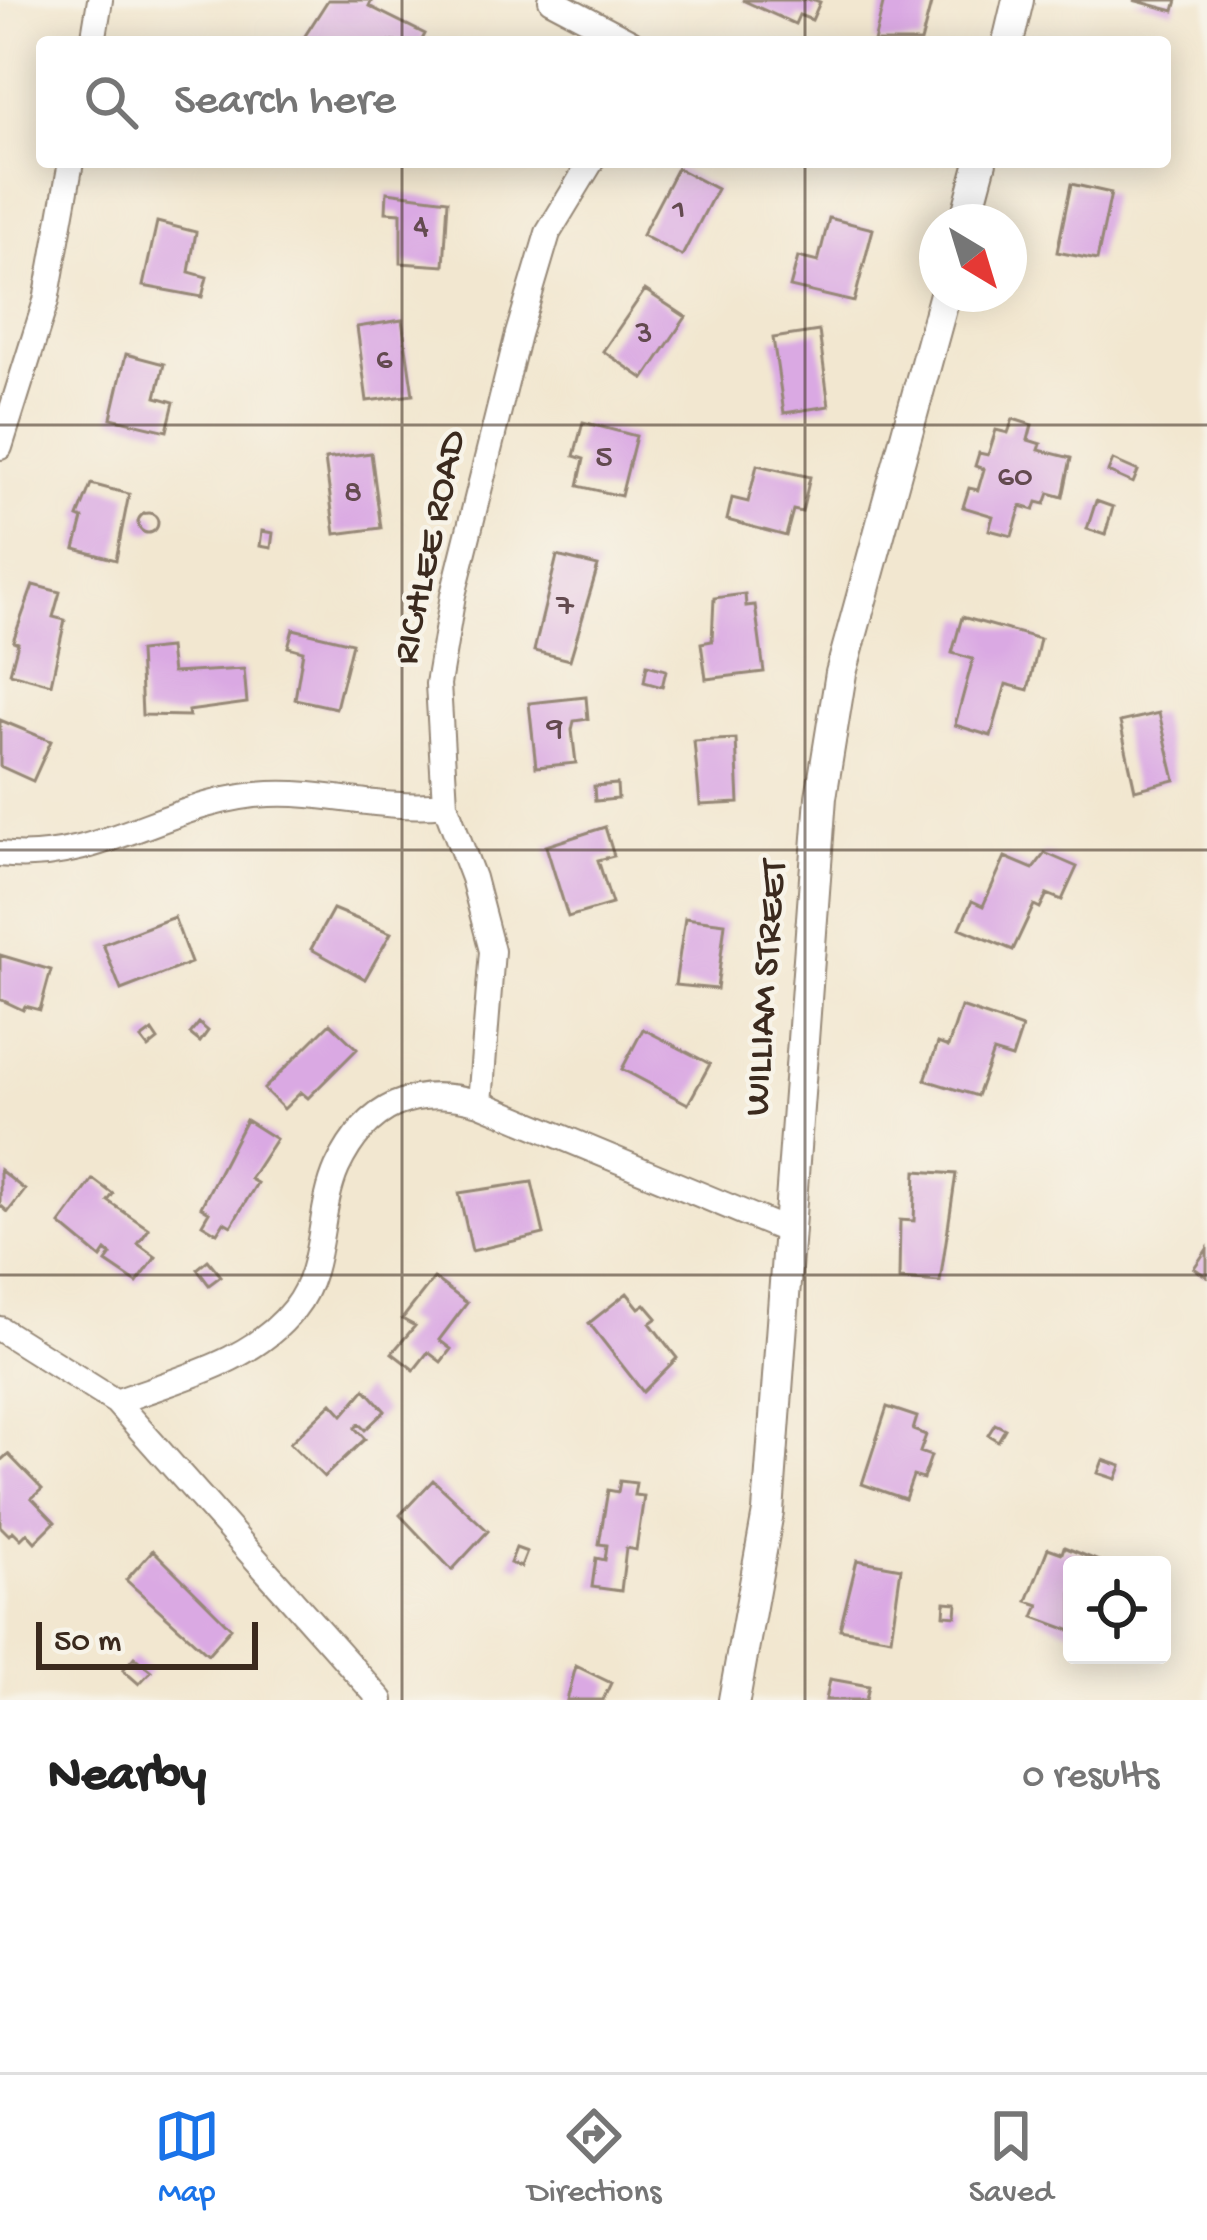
<!DOCTYPE html>
<style>
:root{--surface:#fff;--page:#f6f6f6;--text:#222;--muted:#767676;--line:#e0e0e0;--accent:#1a73e8}
body{margin:0;font-family:"Gochi Hand",sans-serif;background:var(--page);color:var(--text)}
.controls{position:absolute;right:36px;bottom:36px;display:grid;overflow:hidden;border-radius:12px;box-shadow:0 6px 30px #0003}
.controls button{width:108px;height:108px;display:grid;place-items:center;padding:0;border:0;border-bottom:3px solid var(--line);background:var(--surface);color:var(--text);font:60px sans-serif}
.compass{position:absolute;left:919px;top:204px;width:108px;height:108px;border-radius:50%;background:var(--surface);box-shadow:0 6px 30px #0003;rotate:142deg}
.scale{position:absolute;left:36px;bottom:30px;width:222px;box-sizing:border-box;padding-left:12px;border:6px solid #3b2a1e;border-top:0;font-size:33px;line-height:42px;white-space:nowrap;color:#3b2a1e;-webkit-text-stroke:9px #f7f3e8;paint-order:stroke}
.list{margin:0;padding:0;list-style:none}
h2{display:flex;justify-content:space-between;align-items:center;height:156px;margin:0;padding:0 48px;font-size:51px}
h2 small{font-size:39px;font-weight:400;color:var(--muted)}
.icon{flex:none;width:66px;height:66px;fill:none;stroke:currentColor;stroke-width:2;stroke-linecap:round;stroke-linejoin:round}
.map{position:relative;flex:none;width:1207px;height:1700px;overflow:hidden}
.search{position:absolute;background:var(--surface);box-shadow:0 6px 30px #0003;left:36px;right:36px;top:36px;height:132px;display:flex;align-items:center;gap:30px;box-sizing:border-box;padding:0 42px;border-radius:12px;color:var(--muted);font-size:45px}
.sheet{height:372px;background:var(--surface)}
nav{display:flex;justify-content:space-around;align-items:center;box-sizing:border-box;height:168px;border-top:3px solid var(--line);background:var(--surface);font-size:33px;color:var(--muted)}
nav a{display:grid;justify-items:center;gap:6px}
nav .on{color:var(--accent)}
.map>svg:first-child{display:block}
</style>
<div class="map">
<svg width="1207" height="1700" viewBox="0 0 1207 1700">
<rect width="100%" height="100%" fill="#f7f3e8"/>
<filter id="ink" filterUnits="userSpaceOnUse"><feTurbulence type="fractalNoise" baseFrequency=".00833" numOctaves="2"/><feDisplacementMap in="SourceGraphic" scale="24" xChannelSelector="R" yChannelSelector="G"/><feConvolveMatrix kernelMatrix="1 2 1 2 8 2 1 2 1" color-interpolation-filters="sRGB"/></filter>
<filter id="wash" filterUnits="userSpaceOnUse"><feTurbulence type="fractalNoise" baseFrequency=".004" numOctaves="4" result="noise"/><feDisplacementMap in="SourceGraphic" scale="48" xChannelSelector="R" yChannelSelector="G"/><feGaussianBlur stdDeviation="2.7" result="paint"/><feColorMatrix in="noise" values="0 0 0 0 0 0 0 0 0 0 0 0 0 0 0 0 0 1.4 0 .05"/><feComposite in="paint" operator="in"/></filter>
<g filter="url(#wash)">
<rect width="100%" height="100%" fill="#f2e7d0"/>
<g id="blocks">
<!-- building -->
<path fill="#daa9e3" d="M328,0h44l-3,6 56,28 -4,8h-120z
M742,0h73l5,2 -8,18 -13,-5 -4,9z
M884,0h48l-11,42h-47z
M1133,0h44l-3,11z
M677,168l40,21 -35,67 -40,-21z
M1071,184l40,9 -14,67 -40,-8z
M387,192l61,8 -4,66 -43,-3v-50l-15,-1z
M829,218l44,11 -19,73 -64,-15 8,-30 20,5z
M157,222l39,10 -7,40 18,5 -5,20 -59,-11z
M645,290l41,27 -42,62 -41,-28z
M402,320l11,75 -46,6 -10,-74z
M819,331l10,75 -45,7 -11,-75z
M126,354l38,10 -8,33 18,5 -7,29 -56,-13z
M1013,419l19,6 -4,15 13,4 -2,6 32,8 -8,39 -14,-4 -4,11 -8,-2 -3,8 -13,-4 -9,30 -23,-6 4,-14 -30,-9 6,-19 9,2 6,-21 -9,-3 4,-13 9,2 8,-25 12,3z
M583,422l53,14 -15,60 -43,-10 6,-27 -10,-3z
M371,453l10,75 -46,6 -10,-75z
M1113,460l25,11 -5,12 -25,-11z
M757,465l53,12 -8,35 -9,-2 -7,26 -59,-16 5,-22 16,4z
M91,484l38,10 -13,66 -41,-11 8,-30 -5,-2z
M1096,501l17,6 -8,28 -18,-6z
M138 523a10 10 0 1 1 20 0a10 10 0 1 1-20 0Z
M262,531l11,2 -2,15 -11,-2z
M557,556l41,10 -28,94 -36,-9z
M33,585l27,7 -7,25 12,3 -14,64 -41,-11 8,-30 -5,-2z
M745,594l1,12 9,-1 9,67 -58,7 -5,-36 11,-2 2,-43z
M962,617l78,22 -12,51 -22,-6 -15,52 -36,-11 18,-66 -21,-6z
M293,629l59,14 -16,65 -41,-9 8,-48 -15,-4z
M169,648l3,25 72,-4 3,34 -59,8 1,5 -47,-1 -3,-64z
M647,665l19,5 -4,17 -18,-5z
M586,697l2,22 -14,2 -2,9 4,33 -40,4 -7,-64z
M1159,713l16,67 -40,10 -15,-68z
M0,720l51,21 -18,40 -33,-15z
M736,739l3,64 -39,2 -6,-64z
M617,784l1,15 -23,2 -1,-15z
M605,827l9,29 -16,4 14,44 -44,13 -22,-71z
M1045,853l32,14 -15,33 -15,-6 -7,14 -6,-3 -21,45 -53,-22 12,-27 11,5 22,-49 28,12z
M333,909l58,24 -26,46 -54,-30z
M174,917l17,46 -70,27 -18,-46z
M685,918l40,5 -8,66 -42,-4z
M0,955l51,15 -11,40 -15,-4 -2,4 -23,-11z
M961,1007l61,21 -10,30 -19,-6 -16,44 -52,-16 13,-37 10,4z
M199,1023l9,8 -8,11 -10,-8z
M330,1023l27,26 -49,49 -7,-6 -17,17 -20,-20z
M643,1029l67,35 -22,40 -66,-35z
M152,1031l6,9 -10,8 -7,-9z
M246,1120l30,19 -26,40 7,4 -26,43 -7,-4 -7,11 -15,-9 7,-12 -8,-5z
M0,1170l25,20 -17,22 -8,-7z
M916,1171l40,3 -16,108 -41,-3 1,-59 14,1z
M93,1179l20,15 -5,7 41,28 -11,15 18,13 -19,26 -31,-21 5,-7 -5,-4 -5,7 -41,-34z
M532,1182l12,52 -72,17 -13,-58z
M1207,1249v28l-13,-9z
M208,1260l13,16 -12,9 -12,-16z
M434,1278l33,25 -28,37 12,9 -10,13 -13,-10 -14,18 -22,-17 23,-27 -13,-7z
M627,1293l12,15 6,-4 12,14 -7,5 27,35 -34,34 -54,-69z
M365,1389l20,22 -20,19 -6,-6 -4,4 10,11 -41,38 -34,-34 42,-40 11,12z
M887,1407l30,10 -4,13 13,5 -6,17 11,4 -8,23 -10,-3 -8,23 -43,-15z
M995,1424l10,5 -7,12 -10,-6z
M8,1454l34,35 -10,9 23,24 -20,20 -8,-9 -6,6 -8,-8 -4,4 -9,-9v-65z
M1103,1460l18,6 -5,13 -18,-6z
M433,1480l55,51 -36,39 -52,-55z
M620,1481l16,2 -2,12 10,1 -8,54 -10,-2 -5,43 -29,-4 4,-29 9,2 2,-15 -8,-1 9,-54 10,2z
M1064,1547l37,15 -29,3v66l-38,-14 5,-12 -12,-4 21,-53 14,5z
M516,1548l11,4 -6,15 -11,-4z
M153,1550l78,78 -23,26 -82,-74z
M857,1560l44,8 -10,70 -51,-9z
M945,1602l12,1 -1,13 -12,-1z
M134,1657l17,14 -12,13 -16,-14z
M576,1666l35,17 -8,17h-36z
M830,1679l39,7 -3,14h-40z"/>
</g>
</g>
<g filter="url(#ink)">
<use href="#blocks" fill-opacity="0" stroke="#968877" stroke-width="3"/>
<g fill="none" stroke-linecap="round" stroke-linejoin="round">
<!-- minor casing -->
<g stroke="#968877" stroke-width="28">
<path id="minor" d="M551,0l80,42
M93,42l7,-42
M0,447l46,-146 25,-139
M0,854c97,12 173,-56 269,-60 60,-3 112,17 176,10
M480,1103l12,-152 -19,-73 -28,-74 -7,-120 15,-89 65,-261 30,-101 43,-71
M0,1329l116,73 265,298
M116,1402c61,-23 136,-39 178,-93 32,-40 23,-96 43,-141 30,-64 78,-84 143,-65l310,129"/>
</g>
<!-- tertiary casing -->
<g stroke="#968877" stroke-width="34">
<path id="tertiary" d="M1008,42l10,-42
M965,222l16,-60
M734,1700l34,-188 53,-715 20,-124 104,-379"/>
</g>
<!-- minor -->
<use href="#minor" stroke="#fff" stroke-width="24"/>
<!-- tertiary -->
<use href="#tertiary" stroke="#fff" stroke-width="30"/>
</g>
</g>
<!-- grid -->
<path fill="none" stroke="#3b2a1e" stroke-width="3" stroke-opacity="0.55" d="M402,0v42M805,0v42M402,162v1538M805,162v1538M0,425h1207M0,850h1207M0,1275h1207"/>
<g text-anchor="middle" dominant-baseline="central" stroke-width="9" stroke-linejoin="round" paint-order="stroke">
<!-- number labels -->
<g font-size="33" fill="#634a4f">
<text x="679" y="212">1</text>
<text x="421" y="228">4</text>
<text x="644" y="335">3</text>
<text x="384" y="361">6</text>
<text x="604" y="459">5</text>
<text x="1015" y="478">60</text>
<text x="353" y="494">8</text>
<text x="565" y="607">7</text>
<text x="555" y="730">9</text>
</g>
<!-- street labels -->
<g font-size="39" fill="#3b2a1e" stroke="#f7f3e8">
<text transform="translate(432 548) rotate(-78)">RICHLEE ROAD</text>
<text transform="translate(768 988) rotate(-86)">WILLIAM STREET</text>
</g>
</g>
</svg>
<div class="controls">
<button><svg class="icon" aria-label="locate" viewBox="0 0 24 24"><circle cx="12" cy="12" r="6"/><path d="M12 2v4M12 18v4M2 12h4M18 12h4"/></svg></button>
</div>
<svg class="compass" viewBox="-18 -18 36 36"><path d="M0-13l5 13h-10z" fill="#e53935"/><path d="M0 13l5-13h-10z" fill="#767676"/></svg>
<div class="scale">50 m</div>
<div class="search"><svg class="icon" aria-label="search" viewBox="0 0 24 24"><circle cx="10" cy="10" r="6"/><path d="M15 15l6 6"/></svg>Search here</div>
</div>
<section class="sheet">
<h2>Nearby<small>0 results</small></h2>
<ul class="list">
</ul>
</section>
<nav>
<a class="on"><svg class="icon" aria-label="map" viewBox="0 0 24 24"><path d="M3 6l6-2 6 2 6-2v14l-6 2-6-2-6 2zM9 4v14M15 6v14"/></svg>Map</a>
<a><svg class="icon" aria-label="directions" viewBox="0 0 24 24"><path d="M12 3l9 9-9 9-9-9zM9 14v-3h6M13 9l2 2-2 2"/></svg>Directions</a>
<a><svg class="icon" aria-label="saved" viewBox="0 0 24 24"><path d="M7 4h10v16l-5-4-5 4z"/></svg>Saved</a>
</nav>
